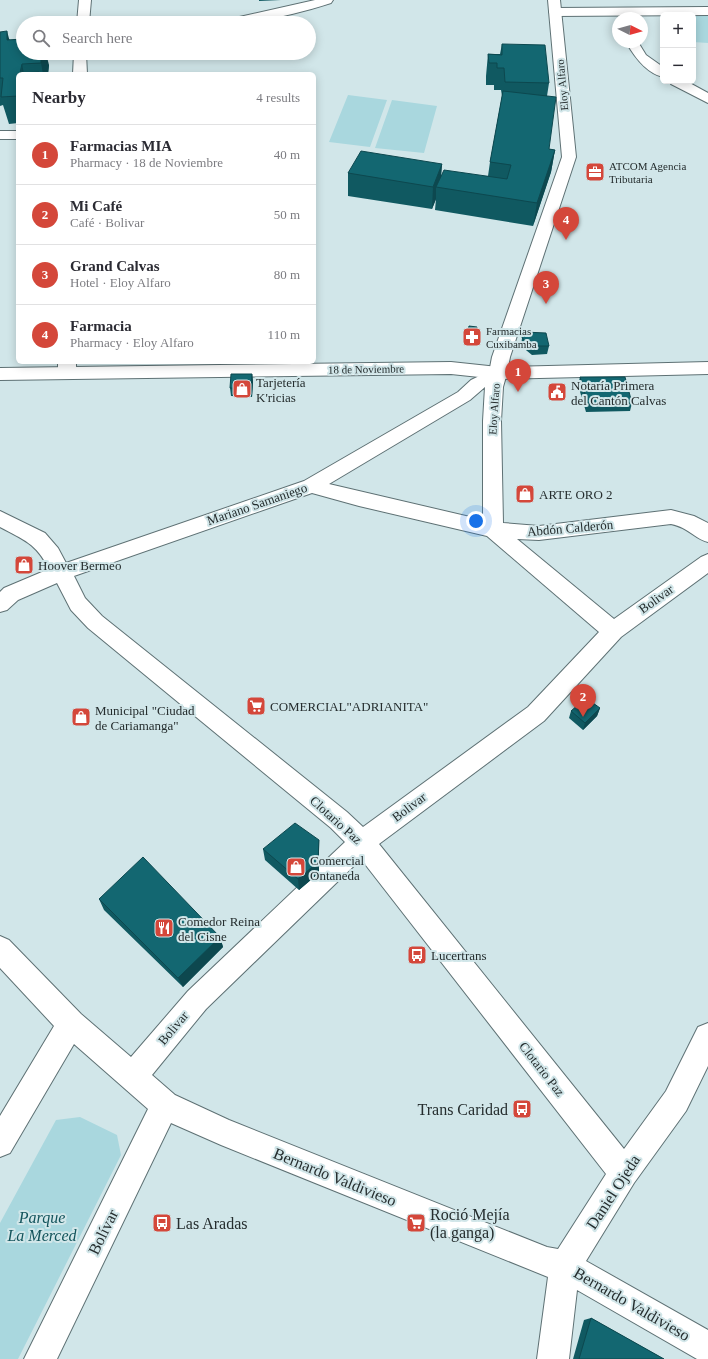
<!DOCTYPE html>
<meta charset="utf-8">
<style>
:root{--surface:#fff;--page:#f7f7f7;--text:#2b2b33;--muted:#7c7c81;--line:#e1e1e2;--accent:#d4473a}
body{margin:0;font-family:Georgia,serif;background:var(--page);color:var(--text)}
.controls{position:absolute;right:12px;top:12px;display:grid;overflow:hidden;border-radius:6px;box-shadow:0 2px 10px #0003}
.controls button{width:36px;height:36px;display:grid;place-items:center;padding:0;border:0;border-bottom:1px solid var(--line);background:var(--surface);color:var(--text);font:20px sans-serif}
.compass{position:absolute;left:612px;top:12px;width:36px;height:36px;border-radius:50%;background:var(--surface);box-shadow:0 2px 10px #0003;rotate:95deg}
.you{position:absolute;left:476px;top:521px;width:14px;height:14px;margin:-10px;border:3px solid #fff;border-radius:50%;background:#1a73e8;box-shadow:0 0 0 6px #1a73e833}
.badge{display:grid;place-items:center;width:26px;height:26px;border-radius:50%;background:var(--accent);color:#fff;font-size:13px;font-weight:700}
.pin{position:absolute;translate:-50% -33px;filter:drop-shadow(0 1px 2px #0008)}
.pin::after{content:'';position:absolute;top:21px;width:14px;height:12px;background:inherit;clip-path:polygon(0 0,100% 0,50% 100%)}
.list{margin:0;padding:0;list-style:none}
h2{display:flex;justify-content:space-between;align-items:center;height:52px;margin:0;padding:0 16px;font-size:17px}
h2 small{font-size:13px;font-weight:400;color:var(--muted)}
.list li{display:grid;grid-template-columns:26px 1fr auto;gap:12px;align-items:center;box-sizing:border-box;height:60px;padding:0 16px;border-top:1px solid var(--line)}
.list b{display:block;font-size:15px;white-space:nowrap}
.list p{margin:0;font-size:13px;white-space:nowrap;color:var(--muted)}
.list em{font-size:13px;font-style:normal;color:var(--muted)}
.icon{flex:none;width:22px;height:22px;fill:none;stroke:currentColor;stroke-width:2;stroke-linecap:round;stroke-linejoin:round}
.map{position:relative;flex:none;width:708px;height:1359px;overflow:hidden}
.search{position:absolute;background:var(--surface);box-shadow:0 2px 10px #0003;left:16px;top:16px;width:300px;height:44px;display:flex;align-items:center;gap:10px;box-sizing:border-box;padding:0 14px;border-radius:22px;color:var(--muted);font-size:15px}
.panel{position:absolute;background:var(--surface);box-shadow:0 2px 10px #0003;left:16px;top:72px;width:300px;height:292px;border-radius:6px}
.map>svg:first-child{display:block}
</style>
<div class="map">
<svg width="708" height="1359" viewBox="0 0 708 1359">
<rect width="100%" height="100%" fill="#d1e6e9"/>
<!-- green -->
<path fill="#a9d7de" d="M693,16h15v27l-15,-1z
M348,95l39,5 -17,47 -41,-5z
M392,100l45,6 -13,47 -49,-5z
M80,1117l37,18 4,20 -103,204h-18v-136l56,-103z"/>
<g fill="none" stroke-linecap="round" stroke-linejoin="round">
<!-- minor casing -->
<g stroke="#5e7174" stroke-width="2">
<path id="minor" d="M79,0h12l-2,23h-12z
M315,0h18l-2,3c-34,11 -71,20 -107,20l2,-3z
M708,7v8l-153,1 -4,-1 -2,-3 2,-3 4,-1z
M626,42h12l8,13 17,12v10c-17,-4 -29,-21 -37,-35z
M74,53h12l1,21h-14z
M669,81h17l22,12v10l-37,-19z
M0,131h18v8h-18z
M58,362h18v11l-3,4 -6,2 -6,-2 -3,-4z
M498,367l6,2 3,4 -4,14 -2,34 2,102 36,3 132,-16 23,6 14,7v19c-15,-4 -18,-14 -37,-18l-132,16 -22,-1 97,80 87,-62 7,-3v19l-87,64 -77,84 -165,123 245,305 42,-58 32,-64 10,-4v43l-22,45 -52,72 -48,78 122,69v29h-11l-120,-69 -8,69h-32l11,-82 -327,-132 -50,-22 -114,236h-33l124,-250 -74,-65 -64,109 -10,4v-41l54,-90 -54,-58v-32l9,4 72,74 50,43 57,-66 157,-149 -14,-14 -243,-200 -17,-18 -14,-27 -39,17 -11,10 -7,2v-20l4,-4 45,-19c-13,-26 -25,-29 -49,-42v-16l45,22 13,15 8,15 238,-82 154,-89 13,-12zM485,387l-2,34v99l-154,-36 141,-84zM312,493l47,13 128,30 112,96 -71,75 -165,120 -16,-15 -245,-196 -17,-18 -11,-22zM361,859l245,315 -48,75 -11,-2 -318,-127 -54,-25 -23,-20 54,-66z"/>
</g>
<!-- secondary casing -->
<g stroke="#5e7174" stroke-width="2">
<path id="secondary" d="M451,362l47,5 6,2 3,4 -3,4 -6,2 -47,-5 -451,6v-12z"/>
</g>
<!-- primary casing -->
<g stroke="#5e7174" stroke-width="2">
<path id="primary" d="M548,0h12l16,157 -66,200 -2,10 200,-5v12l-210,5 -6,-2 -3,-4 3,-16 70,-200z"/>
</g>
<!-- minor -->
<use href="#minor" fill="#fff" fill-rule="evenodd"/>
<!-- secondary -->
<use href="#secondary" fill="#fff" fill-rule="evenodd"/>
<!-- primary -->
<use href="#primary" fill="#fff" fill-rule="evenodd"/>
</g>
<!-- wall -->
<path fill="#105961" d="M259,0h22l-22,1z
M0,32l10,8 39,25 -1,9h-30v49l-9,1 -6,-19 -3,1z
M502,44l47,39 -2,13 2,53 6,1 -4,22 -18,54 -98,-16 1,-11 -4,10 -84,-13v-23l94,-9 -1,12h47l2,-14 12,-66 -1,-6h-7v-5h-8v-9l2,-22h12z
M477,327l-1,9 -1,3 -8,-1 1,-8z
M522,338l27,8 -2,8 -15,1 -11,-9z
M252,374l1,8 -1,15 -21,-1 -1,-8z
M580,377l52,26 -2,8 -44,1 -8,-27z
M600,708l-3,8 -14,14 -14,-12 2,-7z
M319,840v33l-20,17 -34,-30 -2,-11z
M99,899l121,38 3,10 -40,40 -79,-77z
M591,1318l73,41h-91l11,-39z"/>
<!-- shaded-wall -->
<path fill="#0d484f" d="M7,31l7,26 -7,-17z
M41,53h5l3,12 -1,9h-5l-2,-11z
M22,64l2,10h-3z
M555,150l-4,22 -18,54 4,-23z
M442,164l-2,23h-4v12l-4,10 1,-22z
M477,327l-1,9 -1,3 1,-9z
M252,374l1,8 -1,15 -1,-8z
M600,708l-3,8 -14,14 2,-7z
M319,840v33l-20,17 -1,-11z
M220,937l3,10 -40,40 -5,-9z"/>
<!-- building -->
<path fill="#136771" stroke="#0d484f" d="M7,31v9l16,-1v14h18v10l-19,1 -2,9 19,-1v2h-21v22l-17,1 2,-19h-3v-46z
M502,44l43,1 4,38 -44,-1 -1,-14h-7v-5h-8l-1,-9 14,1z
M503,91l53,6 -7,52 6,1 -18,53 -101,-16 8,-17 63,9 4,-14 -21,-3z
M361,151l81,13 -9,23 -85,-14z
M469,326l8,1 -1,3h-8z
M524,332l22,1 3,13h-16l-11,-8z
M231,374h21l-1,15 -21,-1z
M580,377h45l7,26 -44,1z
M586,698l14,10 -15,15 -14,-12z
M295,823l24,17 -1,22 -20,17 -35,-30z
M143,857l77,80 -42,41 -79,-79z
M591,1318l73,41h-85z"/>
<!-- icons -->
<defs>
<g id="office-square" transform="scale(1)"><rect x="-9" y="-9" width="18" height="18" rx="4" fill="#d4473a" stroke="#d1e6e9"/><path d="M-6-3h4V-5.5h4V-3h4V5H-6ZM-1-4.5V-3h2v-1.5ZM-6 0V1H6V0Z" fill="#fff"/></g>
<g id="pharmacy-square" transform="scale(1)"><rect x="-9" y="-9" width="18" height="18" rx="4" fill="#d4473a" stroke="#d1e6e9"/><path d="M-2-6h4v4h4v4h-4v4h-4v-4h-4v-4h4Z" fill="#fff"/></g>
<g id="shop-square" transform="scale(1)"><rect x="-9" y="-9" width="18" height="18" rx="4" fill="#d4473a" stroke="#d1e6e9"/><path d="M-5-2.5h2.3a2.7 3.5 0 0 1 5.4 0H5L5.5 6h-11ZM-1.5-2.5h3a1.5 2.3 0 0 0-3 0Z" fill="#fff"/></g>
<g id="civic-square" transform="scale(1)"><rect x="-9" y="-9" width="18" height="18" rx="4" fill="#d4473a" stroke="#d1e6e9"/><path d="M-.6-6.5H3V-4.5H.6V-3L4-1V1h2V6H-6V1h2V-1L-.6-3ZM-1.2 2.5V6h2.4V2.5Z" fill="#fff"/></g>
<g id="supermarket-square" transform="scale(1)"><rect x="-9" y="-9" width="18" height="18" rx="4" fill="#d4473a" stroke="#d1e6e9"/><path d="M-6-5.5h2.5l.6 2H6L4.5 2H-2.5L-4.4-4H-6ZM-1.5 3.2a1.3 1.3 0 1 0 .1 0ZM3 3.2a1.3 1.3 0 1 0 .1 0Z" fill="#fff"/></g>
<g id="restaurant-square" transform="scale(1)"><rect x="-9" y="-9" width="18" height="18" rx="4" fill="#d4473a" stroke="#d1e6e9"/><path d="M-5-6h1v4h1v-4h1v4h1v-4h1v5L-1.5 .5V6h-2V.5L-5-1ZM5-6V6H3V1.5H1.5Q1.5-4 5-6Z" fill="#fff"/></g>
<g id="bus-square" transform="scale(1)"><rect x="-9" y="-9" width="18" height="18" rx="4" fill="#d4473a" stroke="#d1e6e9"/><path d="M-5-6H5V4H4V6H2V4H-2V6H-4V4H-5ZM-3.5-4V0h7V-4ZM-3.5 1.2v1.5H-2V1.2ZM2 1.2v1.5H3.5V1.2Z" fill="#fff"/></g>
</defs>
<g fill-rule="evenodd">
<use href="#office-square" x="595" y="172"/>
<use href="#pharmacy-square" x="472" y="337"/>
<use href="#shop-square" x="242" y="389"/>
<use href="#civic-square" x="557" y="392"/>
<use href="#shop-square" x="525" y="494"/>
<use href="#shop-square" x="24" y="565"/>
<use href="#supermarket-square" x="256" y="706"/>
<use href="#shop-square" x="81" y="717"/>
<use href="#shop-square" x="296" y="867"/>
<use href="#restaurant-square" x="164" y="928"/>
<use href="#bus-square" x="417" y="955"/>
<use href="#bus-square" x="522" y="1109"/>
<use href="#bus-square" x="162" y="1223"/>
<use href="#supermarket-square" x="416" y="1223"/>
</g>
<g text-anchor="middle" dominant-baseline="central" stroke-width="4" stroke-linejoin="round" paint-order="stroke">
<!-- far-street labels -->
<g font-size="11" fill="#252d2e" stroke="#d1e6e9">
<text transform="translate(562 85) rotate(-95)">Eloy Alfaro</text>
<text transform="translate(366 369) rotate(-1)">18 de Noviembre</text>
<text transform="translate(494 409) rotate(-86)">Eloy Alfaro</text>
</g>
<!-- far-poi labels -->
<g font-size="11" fill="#252d2e" stroke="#d1e6e9" text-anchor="start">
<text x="609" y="166">ATCOM Agencia<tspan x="609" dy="13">Tributaria</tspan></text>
<text x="486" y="331">Farmacias<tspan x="486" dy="13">Cuxibamba</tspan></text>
</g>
<!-- poi labels -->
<g font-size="13" fill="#252d2e" stroke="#d1e6e9" text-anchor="start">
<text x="256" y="382">Tarjetería<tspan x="256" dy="15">K'ricias</tspan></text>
<text x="571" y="385">Notaría Primera<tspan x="571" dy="15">del Cantón Calvas</tspan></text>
<text x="539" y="494">ARTE ORO 2</text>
<text x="38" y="565">Hoover Bermeo</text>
<text x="270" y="706">COMERCIAL"ADRIANITA"</text>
<text x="95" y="710">Municipal "Ciudad<tspan x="95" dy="15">de Cariamanga"</tspan></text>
<text x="310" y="860">Comercial<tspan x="310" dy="15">Ontaneda</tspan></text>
<text x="178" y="921">Comedor Reina<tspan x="178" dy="15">del Cisne</tspan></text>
<text x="431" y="955">Lucertrans</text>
</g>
<!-- street labels -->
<g font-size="13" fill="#252d2e" stroke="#d1e6e9">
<text transform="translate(257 504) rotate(-19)">Mariano Samaniego</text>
<text transform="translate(570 528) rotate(-5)">Abdón Calderón</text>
<text transform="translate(656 599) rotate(-36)">Bolivar</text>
<text transform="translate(409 807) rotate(-37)">Bolivar</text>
<text transform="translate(336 820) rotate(42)">Clotario Paz</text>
<text transform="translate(173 1028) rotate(-50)">Bolivar</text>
<text transform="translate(542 1069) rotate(52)">Clotario Paz</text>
</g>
<!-- near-poi labels -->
<g font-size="16" fill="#252d2e" stroke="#d1e6e9" text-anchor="start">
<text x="508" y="1109" text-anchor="end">Trans Caridad</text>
<text x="430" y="1214">Roció Mejía<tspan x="430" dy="18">(la ganga)</tspan></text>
<text x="176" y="1223">Las Aradas</text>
</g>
<!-- near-street labels -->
<g font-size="16" fill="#252d2e" stroke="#d1e6e9">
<text transform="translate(335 1177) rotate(22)">Bernardo Valdivieso</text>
<text transform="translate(613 1192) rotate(-57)">Daniel Ojeda</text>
<text transform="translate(103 1232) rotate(-64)">Bolívar</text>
<text transform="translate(632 1304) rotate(30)">Bernardo Valdivieso</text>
</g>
<!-- near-park labels -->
<g font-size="16" font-style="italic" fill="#13545c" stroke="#d1e6e9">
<text x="42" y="1217">Parque<tspan x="42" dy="18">La Merced</tspan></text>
</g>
</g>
</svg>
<div class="controls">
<button>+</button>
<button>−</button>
</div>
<svg class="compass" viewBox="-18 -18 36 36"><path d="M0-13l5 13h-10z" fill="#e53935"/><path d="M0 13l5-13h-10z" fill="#7c7c81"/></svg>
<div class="you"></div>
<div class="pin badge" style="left:518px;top:392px">1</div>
<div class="pin badge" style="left:583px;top:717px">2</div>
<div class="pin badge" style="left:546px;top:304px">3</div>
<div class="pin badge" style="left:566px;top:240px">4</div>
<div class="search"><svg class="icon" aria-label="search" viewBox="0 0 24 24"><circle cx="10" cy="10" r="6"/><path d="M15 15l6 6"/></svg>Search here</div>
<section class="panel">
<h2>Nearby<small>4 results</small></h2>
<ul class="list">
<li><span class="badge">1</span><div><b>Farmacias MIA</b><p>Pharmacy · 18 de Noviembre</p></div><em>40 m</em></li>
<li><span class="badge">2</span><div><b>Mi Café</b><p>Café · Bolivar</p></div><em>50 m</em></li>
<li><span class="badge">3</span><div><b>Grand Calvas</b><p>Hotel · Eloy Alfaro</p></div><em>80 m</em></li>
<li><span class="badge">4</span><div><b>Farmacia</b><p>Pharmacy · Eloy Alfaro</p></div><em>110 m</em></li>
</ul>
</section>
</div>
